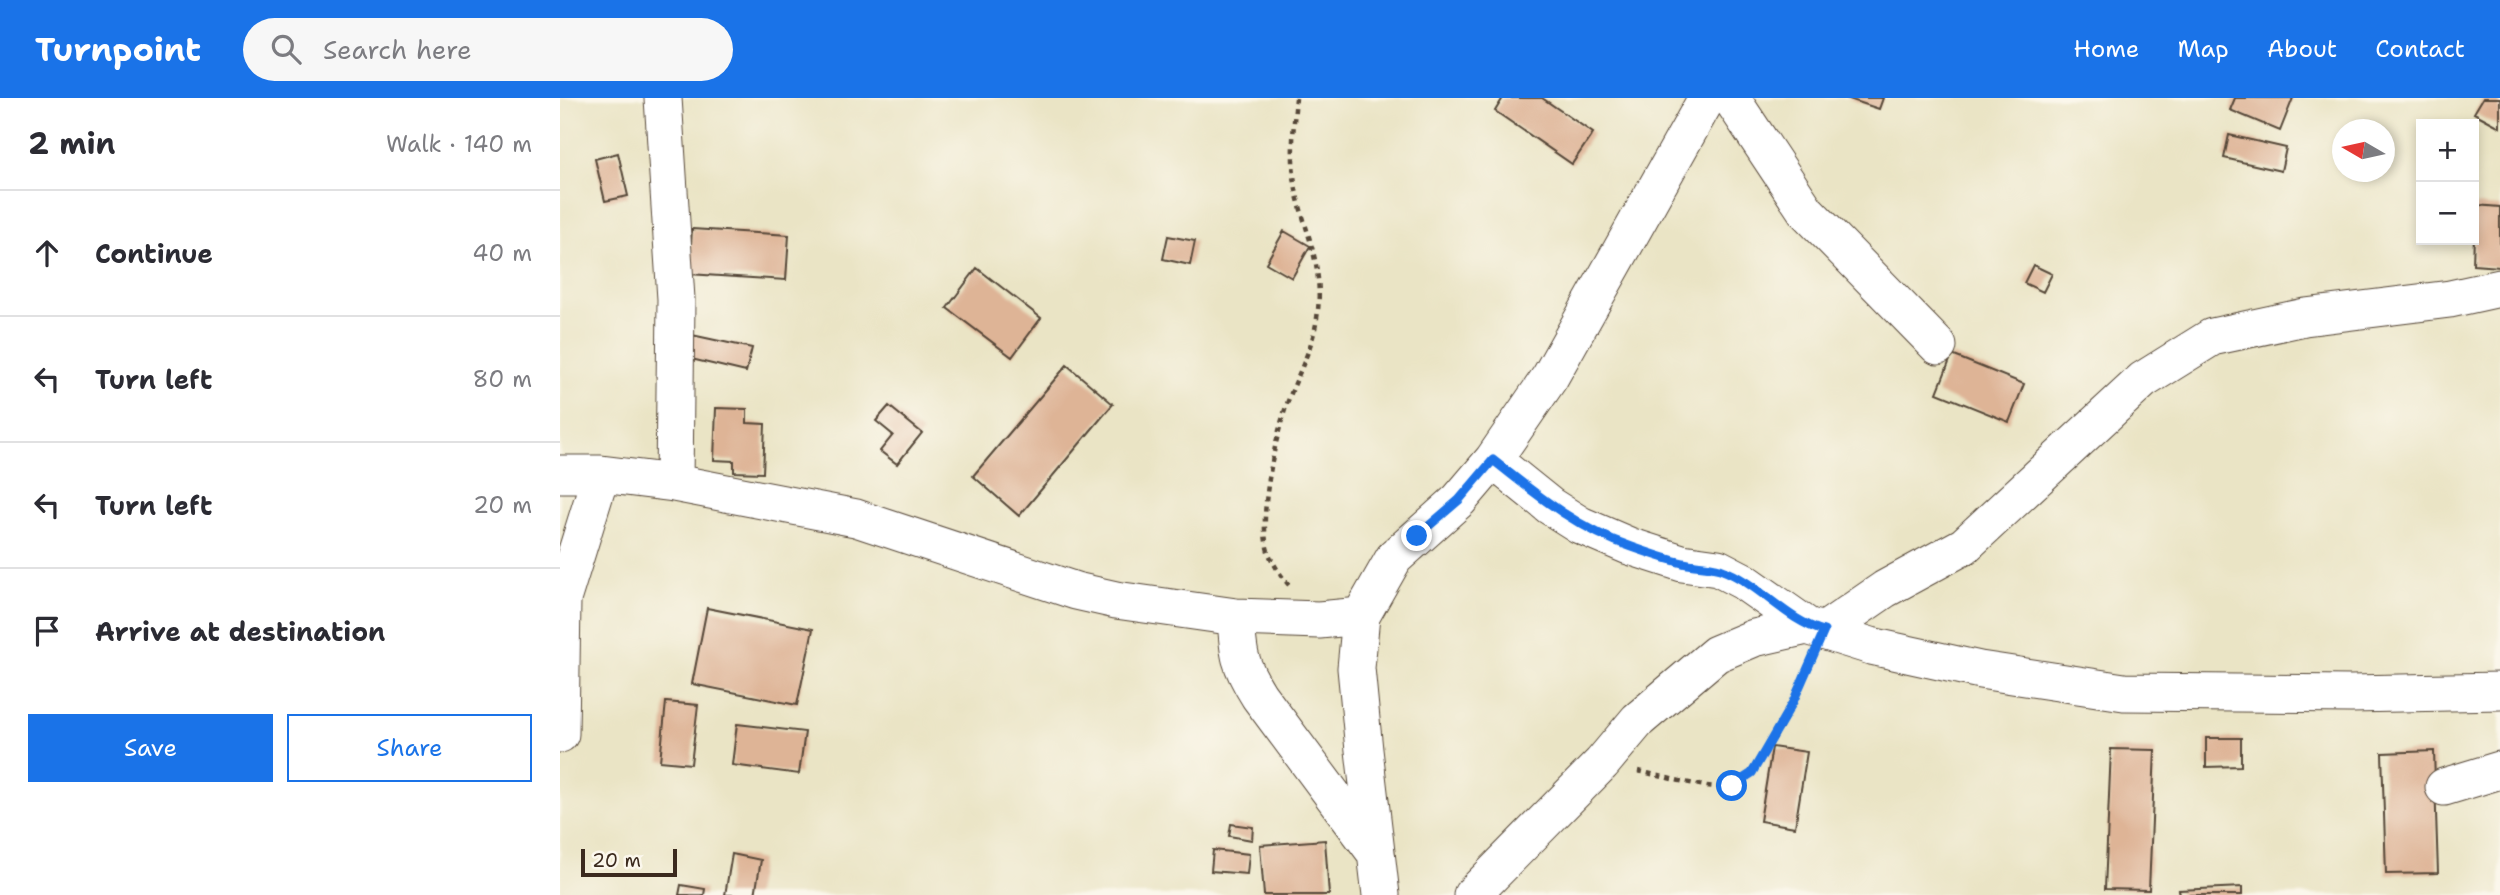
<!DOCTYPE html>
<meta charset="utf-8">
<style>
:root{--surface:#fff;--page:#f7f7f7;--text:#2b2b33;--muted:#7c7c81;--line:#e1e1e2;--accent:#1a73e8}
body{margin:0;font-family:"Shantell Sans",sans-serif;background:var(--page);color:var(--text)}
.controls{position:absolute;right:21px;top:21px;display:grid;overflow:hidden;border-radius:0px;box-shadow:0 4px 10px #0003}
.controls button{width:63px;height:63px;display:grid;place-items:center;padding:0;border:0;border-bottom:2px solid var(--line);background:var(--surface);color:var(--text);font:35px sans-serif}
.compass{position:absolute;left:1772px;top:21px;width:63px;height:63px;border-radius:50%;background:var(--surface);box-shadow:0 4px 10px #0003;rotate:279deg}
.scale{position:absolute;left:21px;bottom:18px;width:96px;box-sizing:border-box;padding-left:7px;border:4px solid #3b2a1e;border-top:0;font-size:19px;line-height:24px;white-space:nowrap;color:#3b2a1e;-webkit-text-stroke:5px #fbf7ec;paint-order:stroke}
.stop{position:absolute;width:21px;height:21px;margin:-16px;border:5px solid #1a73e8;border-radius:50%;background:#fff}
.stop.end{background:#1a73e8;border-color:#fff;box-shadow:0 2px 7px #0008}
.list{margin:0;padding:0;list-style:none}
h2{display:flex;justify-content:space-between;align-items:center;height:91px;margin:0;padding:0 28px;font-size:30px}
h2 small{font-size:23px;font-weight:400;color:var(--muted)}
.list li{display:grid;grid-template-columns:46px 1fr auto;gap:21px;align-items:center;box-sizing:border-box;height:126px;padding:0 28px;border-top:2px solid var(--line)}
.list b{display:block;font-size:26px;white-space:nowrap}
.list em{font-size:23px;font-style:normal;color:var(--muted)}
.actions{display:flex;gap:14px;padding:21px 28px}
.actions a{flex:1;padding:16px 0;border:2px solid var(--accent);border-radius:0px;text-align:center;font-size:24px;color:var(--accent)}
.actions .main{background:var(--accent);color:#fff}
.icon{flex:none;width:38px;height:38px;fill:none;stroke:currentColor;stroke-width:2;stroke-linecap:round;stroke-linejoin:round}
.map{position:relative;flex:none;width:1940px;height:797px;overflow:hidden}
header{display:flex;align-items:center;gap:42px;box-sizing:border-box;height:98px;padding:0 35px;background:var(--accent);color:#fff}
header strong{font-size:33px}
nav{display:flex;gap:38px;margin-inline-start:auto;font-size:24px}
.search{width:490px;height:63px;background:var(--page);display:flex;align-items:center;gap:18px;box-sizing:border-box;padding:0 24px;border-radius:38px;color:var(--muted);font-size:26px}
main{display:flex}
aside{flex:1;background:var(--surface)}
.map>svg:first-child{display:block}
</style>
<header>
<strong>Turnpoint</strong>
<div class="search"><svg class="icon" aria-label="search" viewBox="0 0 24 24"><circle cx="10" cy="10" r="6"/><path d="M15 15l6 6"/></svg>Search here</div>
<nav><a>Home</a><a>Map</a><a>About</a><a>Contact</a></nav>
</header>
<main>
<aside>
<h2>2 min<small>Walk · 140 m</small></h2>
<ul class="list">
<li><svg class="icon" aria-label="ahead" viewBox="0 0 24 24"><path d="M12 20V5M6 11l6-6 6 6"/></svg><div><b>Continue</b></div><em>40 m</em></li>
<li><svg class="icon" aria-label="left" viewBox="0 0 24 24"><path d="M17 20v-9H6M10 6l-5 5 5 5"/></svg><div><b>Turn left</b></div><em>80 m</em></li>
<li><svg class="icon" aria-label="left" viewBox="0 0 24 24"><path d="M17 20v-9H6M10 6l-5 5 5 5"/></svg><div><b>Turn left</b></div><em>20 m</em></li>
<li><svg class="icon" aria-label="arrive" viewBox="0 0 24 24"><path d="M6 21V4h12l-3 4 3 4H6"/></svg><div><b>Arrive at destination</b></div></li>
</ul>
<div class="actions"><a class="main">Save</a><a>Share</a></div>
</aside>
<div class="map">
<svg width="1940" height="797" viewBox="0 0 1940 797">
<rect width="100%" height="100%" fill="#fbf7ec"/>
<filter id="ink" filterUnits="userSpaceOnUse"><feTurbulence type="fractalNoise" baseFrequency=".0143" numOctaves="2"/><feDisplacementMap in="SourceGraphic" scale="14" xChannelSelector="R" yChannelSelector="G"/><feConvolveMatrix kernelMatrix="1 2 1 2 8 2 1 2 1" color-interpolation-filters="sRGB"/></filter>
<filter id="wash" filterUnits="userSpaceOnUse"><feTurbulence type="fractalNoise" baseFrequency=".00686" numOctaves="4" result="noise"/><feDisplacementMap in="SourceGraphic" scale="28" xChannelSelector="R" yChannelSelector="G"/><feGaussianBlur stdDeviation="1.57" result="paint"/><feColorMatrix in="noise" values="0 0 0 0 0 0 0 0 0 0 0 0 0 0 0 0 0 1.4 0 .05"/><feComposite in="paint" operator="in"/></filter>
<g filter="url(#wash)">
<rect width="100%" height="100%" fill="#eae4c5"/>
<g id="blocks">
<!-- building -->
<path fill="#deb496" d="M943,0h39l51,35 -21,31 -77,-53z
M1286,0h37l-4,11z
M1675,0h58l-13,33 -50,-21z
M1923,0h17v29l-26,-14z
M1669,37l57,13 -5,23 -57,-13z
M58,55l10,43 -23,5 -10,-42z
M1915,107l25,2v60l-27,-2z
M132,131l97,6 -3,45 -97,-6z
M724,133l26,15 -18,32 -26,-15z
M608,138l27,5 -5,24 -27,-6z
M1473,167l19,9 -9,18 -19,-9z
M417,170l64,50 -29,39 -65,-49z
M132,237l60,13 -6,24 -59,-14z
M1392,257l72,29 -15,38 -72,-29z
M507,267l46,39 -94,112 -46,-40z
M329,308l33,27 -25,31 -17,-13 13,-16 -17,-14z
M156,310l31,1v14l18,1 -2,49 -29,-1v-11l-20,-1z
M147,510l106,21 -16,76 -105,-21z
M106,604l32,3 -7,59 -31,-3z
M177,626l68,8 -6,42 -67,-9z
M1646,640h35v28l-35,1z
M1212,649l35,5 -12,75 -35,-6z
M1551,651l44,1 -6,140 -44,-1z
M1874,653l4,122 -52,1 -4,-121z
M671,726l22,3 -1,13 -23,-4z
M765,742l4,55h-65l-4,-50z
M653,752l36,4 -2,20 -36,-3z
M172,756l29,6 -6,35h-30z
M121,787l24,4 -1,6h-25z
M1682,789v8h-62l-1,-5z"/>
</g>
</g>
<g filter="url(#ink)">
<use href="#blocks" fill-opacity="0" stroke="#554637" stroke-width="2"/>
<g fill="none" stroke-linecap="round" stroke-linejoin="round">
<!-- street casing -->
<g stroke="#554637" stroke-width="39">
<path id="street" d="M103,0l13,201 -2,184
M1171,0l75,113 132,135
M933,362l57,46 30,19 49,21 53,17 36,5 25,13 64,45 64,20 109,24 144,22 227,2 149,-3
M0,376h41l73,9 182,35 220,73 40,9 120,17 83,3 42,-4
M0,508l41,-132
M676,519c2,37 3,47 23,79l116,156
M1264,533l61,-42 79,-43 179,-166 69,-43 93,-20 145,-18 50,-11
M0,636l2,-134
M1884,689l56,-17
M821,797l-17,-145 -8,-82 5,-52 33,-58 65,-58 34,-40 57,-83 157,-279
M912,797l130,-132 36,-43 78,-66 38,-16 53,-12"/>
</g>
<!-- path -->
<path stroke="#554637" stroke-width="4.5" stroke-dasharray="5 5" stroke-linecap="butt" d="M729,487c-8,-9 -15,-20 -20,-31 -12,-32 5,-109 15,-141 10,-33 28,-61 33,-95 7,-47 -8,-77 -19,-119 -8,-32 -5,-69 -2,-101
M1078,673c21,4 78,22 96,14 28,-11 63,-92 76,-121"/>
<!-- street -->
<use href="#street" stroke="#fff" stroke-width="37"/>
</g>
</g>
<g fill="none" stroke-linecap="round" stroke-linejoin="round" filter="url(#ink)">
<!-- route -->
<path stroke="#1a73e8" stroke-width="9" d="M857,438l42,-36 34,-40c44,35 85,69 139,87 17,6 34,12 51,16 12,3 25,2 37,6 39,14 65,51 104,62l-31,71 -41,71 -20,13"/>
</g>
</svg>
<div class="controls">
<button>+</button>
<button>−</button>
</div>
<svg class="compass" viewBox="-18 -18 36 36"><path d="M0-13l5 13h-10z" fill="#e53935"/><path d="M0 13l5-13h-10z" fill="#7c7c81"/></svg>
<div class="scale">20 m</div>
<div class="stop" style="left:1172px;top:688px"></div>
<div class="stop end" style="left:857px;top:438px"></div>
</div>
</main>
